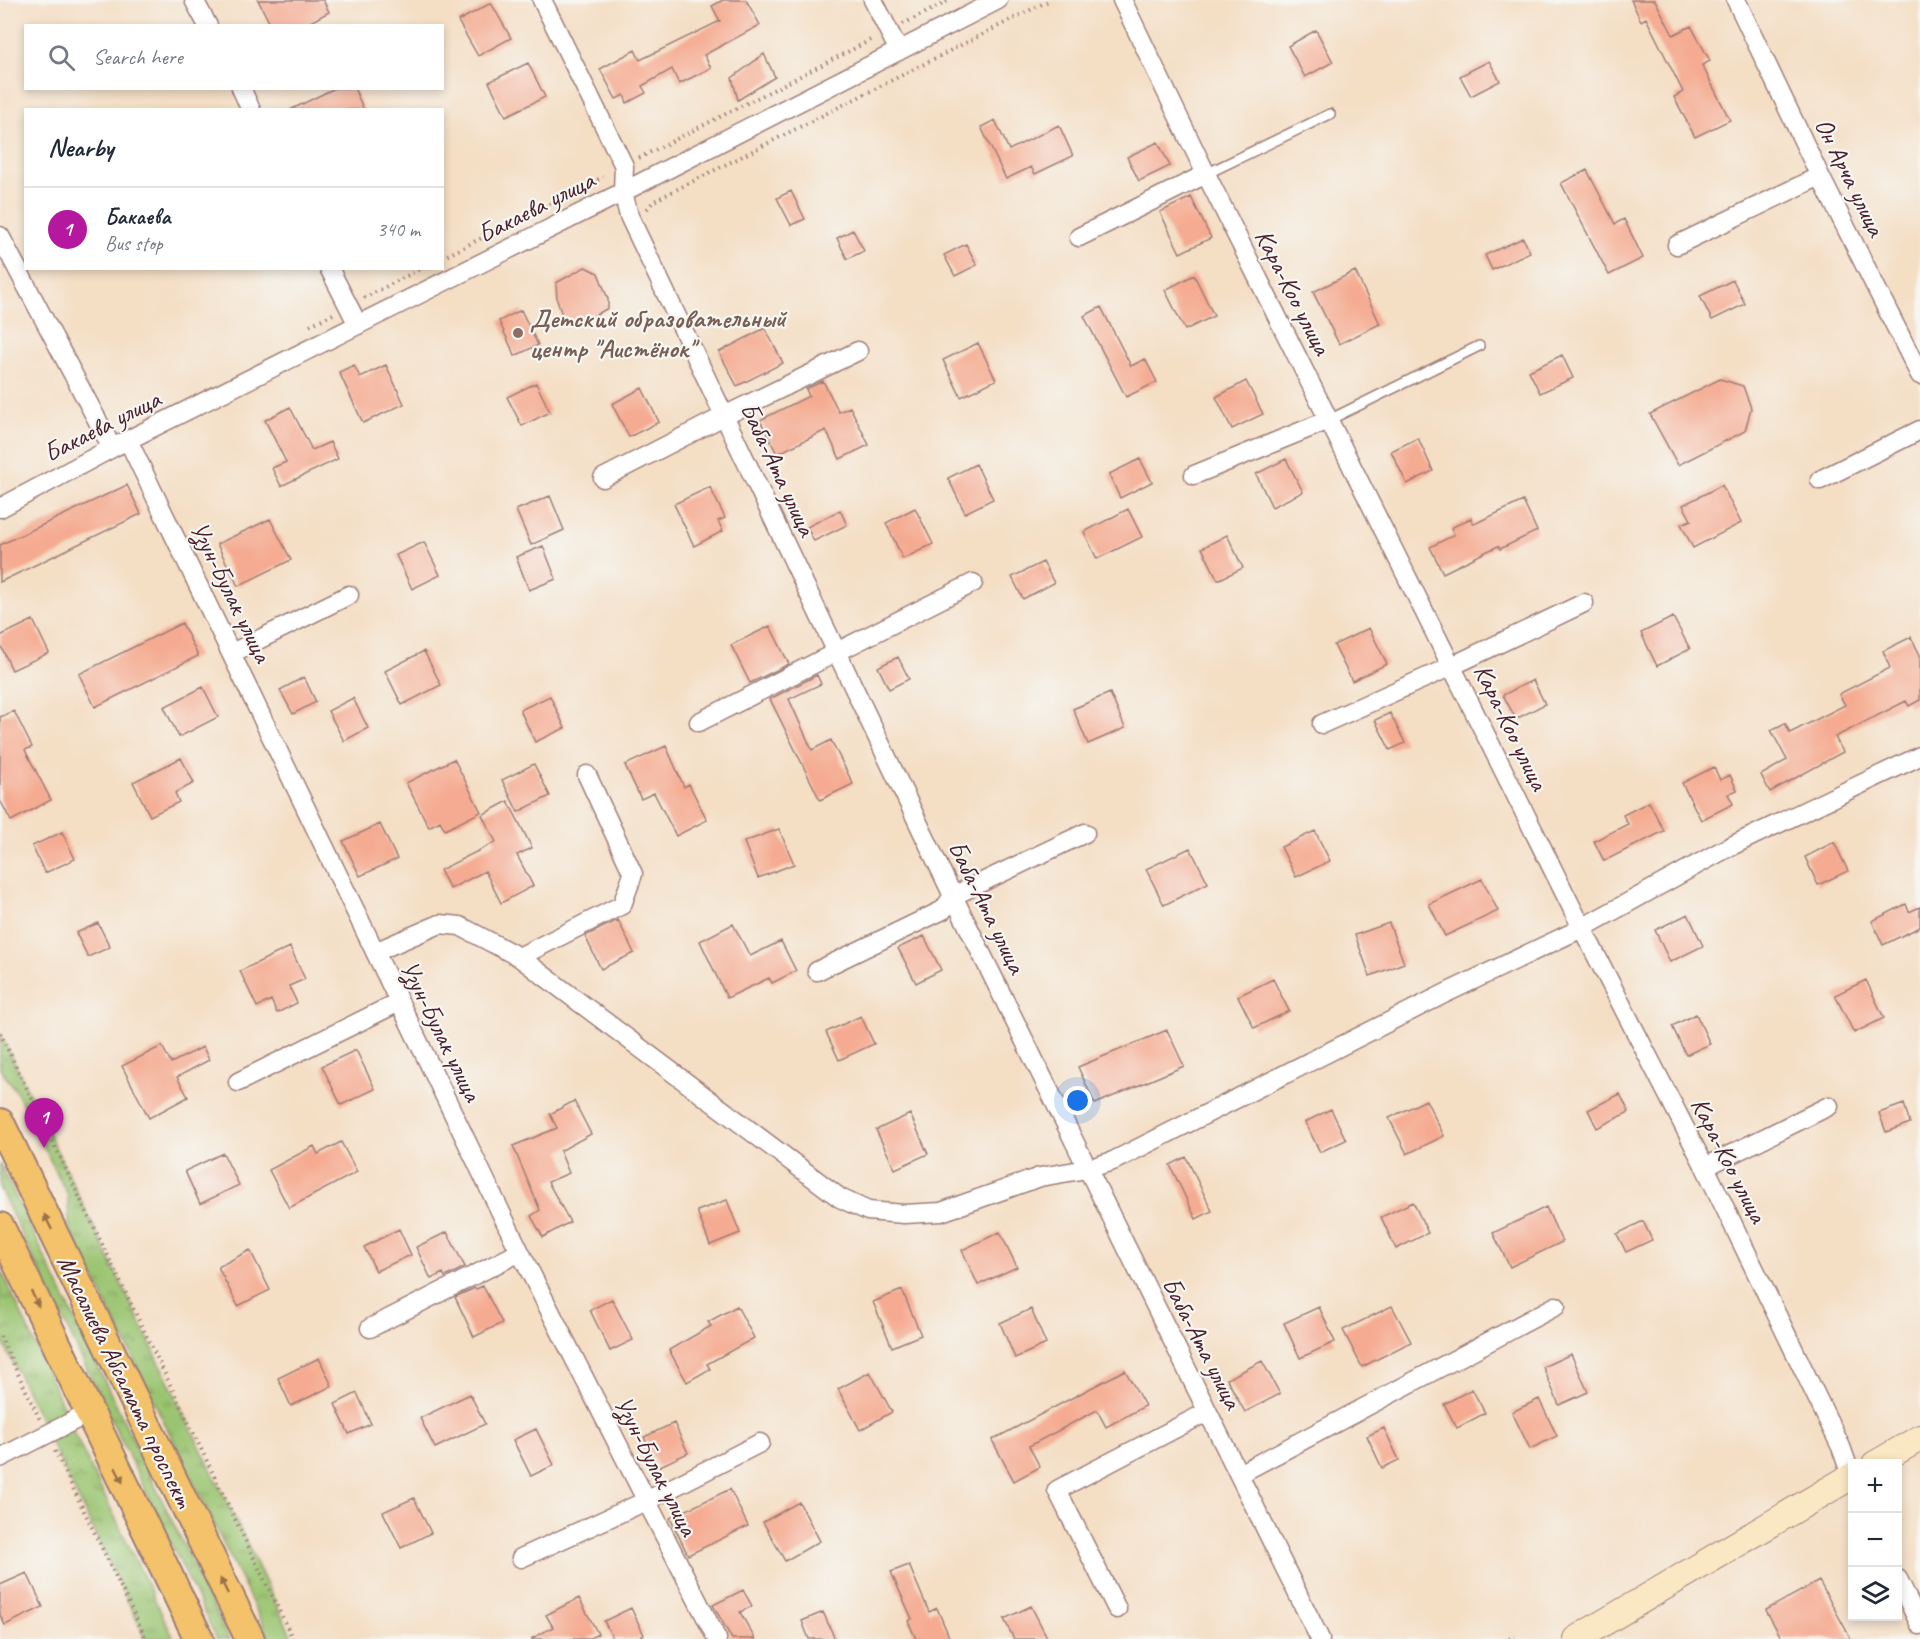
<!DOCTYPE html>
<meta charset="utf-8">
<style>
:root{--surface:#fff;--page:#f6f6f7;--text:#1f2937;--muted:#747a83;--line:#e0e1e3;--accent:#b5179e}
body{margin:0;font-family:Caveat,sans-serif;background:var(--page);color:var(--text)}
.controls{position:absolute;right:18px;bottom:18px;display:grid;overflow:hidden;border-radius:0px;box-shadow:0 3px 9px #0003}
.controls button{width:54px;height:54px;display:grid;place-items:center;padding:0;border:0;border-bottom:2px solid var(--line);background:var(--surface);color:var(--text);font:30px sans-serif}
.you{position:absolute;left:1078px;top:1101px;width:21px;height:21px;margin:-15px;border:4px solid #fff;border-radius:50%;background:#1a73e8;box-shadow:0 0 0 9px #1a73e833}
.badge{display:grid;place-items:center;width:39px;height:39px;border-radius:50%;background:var(--accent);color:#fff;font-size:20px;font-weight:700}
.pin{position:absolute;translate:-50% -50px;filter:drop-shadow(0 2px 3px #0008)}
.pin::after{content:'';position:absolute;top:32px;width:21px;height:18px;background:inherit;clip-path:polygon(0 0,100% 0,50% 100%)}
.list{margin:0;padding:0;list-style:none}
h2{display:flex;justify-content:space-between;align-items:center;height:78px;margin:0;padding:0 24px;font-size:26px}
h2 small{font-size:20px;font-weight:400;color:var(--muted)}
.list li{display:grid;grid-template-columns:39px 1fr auto;gap:18px;align-items:center;box-sizing:border-box;height:84px;padding:0 24px;border-top:2px solid var(--line)}
.list b{display:block;font-size:22px;white-space:nowrap}
.list p{margin:0;font-size:20px;white-space:nowrap;color:var(--muted)}
.list em{font-size:20px;font-style:normal;color:var(--muted)}
.icon{flex:none;width:33px;height:33px;fill:none;stroke:currentColor;stroke-width:2;stroke-linecap:round;stroke-linejoin:round}
.map{position:relative;flex:none;width:1920px;height:1639px;overflow:hidden}
.search{position:absolute;background:var(--surface);box-shadow:0 3px 9px #0003;left:24px;top:24px;width:420px;height:66px;display:flex;align-items:center;gap:15px;box-sizing:border-box;padding:0 21px;border-radius:0px;color:var(--muted);font-size:22px}
.panel{position:absolute;background:var(--surface);box-shadow:0 3px 9px #0003;left:24px;top:108px;width:420px;height:162px;border-radius:0px}
.map>svg:first-child{display:block}
</style>
<div class="map">
<svg width="1920" height="1639" viewBox="0 0 1920 1639">
<defs>
<pattern id="grass-tufts" width="24" height="20" patternUnits="userSpaceOnUse" patternTransform="scale(1.5)"><rect width="24" height="20" fill="#9ac470"/><path d="M3 7l-1-3M5 7V3M7 7l1-3M15 17l-1-3M17 17v-4M19 17l1-3" fill="none" stroke="#809f5c"/></pattern>
</defs>
<rect width="100%" height="100%" fill="#f6f6f2"/>
<filter id="ink" filterUnits="userSpaceOnUse"><feTurbulence type="fractalNoise" baseFrequency=".0167" numOctaves="2"/><feDisplacementMap in="SourceGraphic" scale="12" xChannelSelector="R" yChannelSelector="G"/><feConvolveMatrix kernelMatrix="1 2 1 2 8 2 1 2 1" color-interpolation-filters="sRGB"/></filter>
<filter id="wash" filterUnits="userSpaceOnUse"><feTurbulence type="fractalNoise" baseFrequency=".008" numOctaves="4" result="noise"/><feDisplacementMap in="SourceGraphic" scale="24" xChannelSelector="R" yChannelSelector="G"/><feGaussianBlur stdDeviation="1.35" result="paint"/><feColorMatrix in="noise" values="0 0 0 0 0 0 0 0 0 0 0 0 0 0 0 0 0 1.4 0 .05"/><feComposite in="paint" operator="in"/></filter>
<g filter="url(#wash)">
<rect width="100%" height="100%" fill="#f4dec4"/>
<!-- grass -->
<path fill="url(#grass-tufts)" stroke="#72724e" stroke-width="1.5" d="M0,1033l293,606h-23l-201,-412 -1,-31 -53,-107 -15,-20z
M0,1164l229,475h-12l-217,-450z
M0,1267l65,144 -23,12 -42,-87z
M69,1423l105,216h-28l-99,-205z"/>
<g id="blocks">
<!-- building -->
<path fill="#f5ab91" d="M258,0h65l6,12 -26,14h-32z
M723,0h23l14,25 -56,30 7,13 -32,16 -7,-15 -30,17 4,7 -19,10 -3,-8 -8,4 -16,-30 35,-19 5,10 80,-39 -8,-15z
M1631,0h24l18,35 18,-9 19,35 -8,4 28,55 -35,17 -21,-40 9,-5 -37,-74 -5,3z
M491,3l20,35 -33,18 -20,-35z
M1316,30l17,32 -28,15 -17,-31z
M764,54l11,23 -37,23 -6,-22z
M1489,61l11,20 -29,15 -11,-20z
M528,63l17,34 -39,19 -17,-34z
M335,88h19l10,22h-74z
M995,120l14,30 50,-25 14,31 -38,18 -4,-7 -25,12 -25,-52z
M1158,142l12,24 -31,15 -12,-24z
M1587,170l28,54 9,-5 19,39 -34,17 -48,-92z
M791,191l14,28 -14,6 -14,-27z
M1191,197l20,41 -31,15 -20,-41z
M853,230l11,21 -17,8 -10,-21z
M1523,238l7,14 -38,18 -7,-15z
M966,244l11,21 -22,11 -11,-21z
M585,267l13,6 10,26v9l-32,18 -14,-11 -5,-15 -1,-17z
M1355,271l25,53 -41,20 -26,-52z
M1194,275l20,41 -29,14 -20,-40z
M1733,280l12,24 -33,16 -12,-24z
M1101,307l30,59 14,-7 12,23 -31,15 -42,-81z
M521,310l17,35 -23,11 -16,-35z
M765,328l18,35 -46,23 -18,-34z
M978,343l18,37 -35,17 -18,-37z
M1562,355l11,23 -33,15 -11,-22z
M354,365l6,12 26,-12 18,39 -41,19 -24,-51z
M1720,379l23,7 8,22 -6,23 -67,34 -28,-51z
M823,381l16,31 11,-5 19,38 -29,14 -14,-29 -49,24 -17,-34 49,-24 -3,-7z
M1246,381l17,33 -31,15 -16,-32z
M536,383l14,29 -28,14 -15,-29z
M642,388l17,34 -30,15 -17,-33z
M290,407l22,43 18,-8 8,17 -57,27 -9,-18 14,-6 -21,-42z
M1418,438l15,33 -26,13 -16,-33z
M1140,459l12,23 -32,16 -11,-24z
M1286,459l17,33 -31,15 -16,-33z
M976,464l17,35 -28,14 -17,-35z
M127,485l14,29 -141,68v-37z
M1722,485l19,38 -48,25 -12,-24 10,-4 -8,-15z
M710,487l15,31 -7,3 5,10 -29,15 -20,-42z
M550,496l14,34 -33,15 -15,-35z
M1523,501l14,30 -37,18 -2,-3 -55,27 -13,-26 24,-12 -3,-7 20,-10 3,6z
M915,508l18,36 -30,15 -17,-36z
M1128,509l14,28 -45,22 -13,-27z
M840,510l7,15 -33,16 -7,-14z
M270,519l21,41 -53,26 -21,-42z
M1227,535l16,33 -25,12 -16,-32z
M424,542l16,33 -28,14 -16,-34z
M543,546l13,33 -27,11 -13,-33z
M1043,562l11,21 -31,16 -11,-22z
M1673,617l17,32 -33,17 -16,-33z
M33,620l16,33 -37,17 -12,-26v-8z
M182,623l16,33 -103,51 -16,-33z
M770,626l19,38 -39,19 -19,-38z
M1369,628l18,36 -35,17 -18,-36z
M1911,637l9,18v45l-11,6 -3,-5 -71,36 8,15 -73,40 -9,-17 26,-15 -16,-30 14,-7 5,10 55,-28 -6,-11 51,-26 -7,-17z
M424,651l17,34 -39,20 -17,-34z
M898,657l11,22 -20,10 -11,-22z
M817,675l4,9 -32,15 23,51 19,-10 22,44 -33,16 -50,-101z
M304,677l12,25 -23,12 -13,-24z
M1533,680l12,24 -29,15 -13,-24z
M203,687l15,30 -39,20 -15,-30z
M1110,693l15,35 -37,16 -15,-35z
M550,696l15,32 -30,14 -15,-32z
M353,698l15,30 -24,13 -16,-30z
M14,711l18,36 -7,3 26,50 -40,21 -11,-21v-83z
M1390,713l15,30 -15,7 -15,-30z
M666,746l18,41 5,-3 18,36 -31,16 -22,-43 -13,6 -16,-34z
M181,758l13,25 -19,10 4,9 -29,14 -17,-34z
M454,759l27,53 -36,18 -5,-9 -11,6 -23,-44z
M534,764l16,32 -32,16 -16,-32z
M1714,767l6,13 10,-5 7,15 -9,4 5,10 -32,16 -19,-37z
M508,801l24,47 -15,7 16,31 -32,17 -16,-32 -35,18 -10,-19 56,-28 -14,-27z
M1649,802l15,29 -60,30 -10,-20 34,-17 -5,-9z
M380,824l17,35 -37,17 -17,-35z
M779,829l15,35 -36,14 -14,-36z
M1315,831l15,30 -34,16 -15,-30z
M62,832l13,27 -30,14 -13,-27z
M1834,842l14,29 -30,14 -13,-28z
M1190,848l18,35 -44,22 -18,-36z
M1482,879l16,32 -53,25 -16,-32z
M1906,904l3,8 11,-5v20l-37,18 -11,-24z
M1688,914l15,32 -33,16 -15,-32z
M618,920l16,33 -33,16 -16,-33z
M98,923l12,24 -22,10 -12,-24z
M1389,923l15,40 -34,13 -15,-41z
M733,924l17,32 31,-15 15,30 -24,12 -3,-5 -42,20 -27,-57z
M924,936l17,34 -25,13 -18,-35z
M290,947l15,32 -16,7 8,17 -20,10 -6,-13 -14,7 -17,-36z
M1273,979l16,32 -35,17 -16,-32z
M1866,980l18,38 -30,15 -19,-38z
M1696,1014l14,30 -24,11 -14,-29z
M861,1016l13,28 -35,16 -13,-28z
M1167,1030l17,36 -89,38 -17,-37z
M162,1046l9,17 32,-16 6,13 -32,17 11,20 -39,21 -27,-52z
M356,1050l19,39 -34,16 -19,-39z
M1620,1094l9,18 -32,16 -9,-18z
M1426,1100l18,36 -37,18 -18,-36z
M574,1101l17,33 -31,17 9,22 -21,9 22,40 -27,15 -12,-21 9,-6 -27,-64 44,-18 -7,-14z
M1904,1104l6,19 -24,9 -7,-19z
M1331,1109l15,31 -26,12 -15,-30z
M910,1114l18,40 -33,15 -19,-39z
M341,1142l16,30 -68,36 -20,-38 45,-24 4,8z
M223,1153l16,32 -39,19 -15,-33z
M1186,1157l26,54 -16,8 -26,-54z
M727,1200l13,33 -30,12 -13,-34z
M1413,1202l15,31 -32,16 -15,-32z
M1546,1207l16,35 -52,25 -17,-34z
M1643,1221l9,19 -26,12 -9,-18z
M399,1229l12,26 -35,16 -12,-24z
M447,1232l18,35 -20,10 -2,-4 -12,6 -15,-32z
M1000,1232l17,35 -39,18 -16,-35z
M250,1250l20,40 -32,16 -20,-39z
M483,1286l19,37 -28,14 -19,-40 20,-9 1,1z
M902,1290l19,45 -29,12 -19,-45z
M612,1299l21,41 -23,11 -20,-41z
M737,1306l17,32 -47,26 3,5 -23,13 -18,-32 42,-24 -3,-4z
M1392,1306l19,36 -49,25 -19,-37z
M1319,1307l16,35 -35,16 -16,-35z
M1031,1309l15,35 -31,14 -15,-35z
M1571,1354l17,38 -29,13 -16,-38z
M319,1358l13,28 -41,20 -13,-28z
M1262,1361l18,33 -35,18 -18,-33z
M1125,1370l20,36 -39,21 -9,-17 -68,36 11,21 -26,14 -22,-41z
M870,1372l22,40 -32,18 -22,-41z
M1472,1389l13,24 -28,15 -13,-24z
M357,1393l14,31 -22,10 -14,-30z
M470,1394l15,30 -50,24 -15,-30z
M1539,1399l18,37 -27,13 -18,-37z
M674,1423l14,30 -30,14 -14,-30z
M1384,1428l15,32 -17,8 -15,-32z
M536,1429l18,36 -23,11 -18,-36z
M730,1489l18,37 -60,29 -18,-37z
M414,1498l17,35 -30,15 -18,-36z
M799,1502l21,39 -35,20 -22,-39z
M909,1565l20,47 8,-4 13,31h-34l-8,-18 4,-2 -21,-47z
M27,1573l16,34 -38,18 -5,-10v-30z
M1819,1581l32,58h-69l-16,-29z
M743,1590l9,16 -12,6 15,27h-23l-19,-34z
M579,1598l19,36 -10,5h-57l22,-12 -7,-12z
M1031,1606l17,33h-34l-10,-20z
M631,1608l13,27 -8,4h-23l-9,-18z
M823,1612l12,27h-26l-7,-18z"/>
</g>
</g>
<g filter="url(#ink)">
<use href="#blocks" fill-opacity="0" stroke="#9f7e78" stroke-width="1.5"/>
<g fill="none" stroke-linecap="round" stroke-linejoin="round">
<!-- lane casing -->
<g stroke="#9f7e78" stroke-width="12">
<path id="lane" d="M1206,174l124,-60
M1329,420l150,-74"/>
</g>
<!-- street casing -->
<g stroke="#9f7e78" stroke-width="21">
<path id="street" d="M194,0l14,26
M542,0l82,166 -1,26 6,24 324,680 367,743
M873,0l26,51
M1122,0l84,174 376,754 123,239 136,280 11,31
M1736,0l84,176 100,199
M241,88l10,22
M0,236l112,212
M1079,237l127,-63
M1677,245l143,-69
M329,268l29,57
M128,440l392,812 197,387
M1194,475l135,-55
M603,478l121,-62 134,-65
M1820,480l100,-50
M0,508l112,-60 511,-256 375,-192
M232,653l117,-58
M699,722l274,-139
M1322,724l130,-58 132,-63
M375,952l65,-28 20,2 59,31 321,241 28,13 36,3 37,-2 99,-35 47,-8 26,-8 331,-167 138,-66 145,-80 193,-92
M519,957l103,-52 11,-31 -46,-99
M817,971l126,-61 10,-14 132,-63
M238,1082l161,-80
M1705,1167l124,-61
M370,1328l150,-76
M0,1458l89,-45
M1239,1474l317,-168
M521,1558l125,-57 114,-58
M1898,1579l22,46
M1117,1609l-60,-119 150,-78"/>
</g>
<!-- secondary casing -->
<g stroke="#9f7e78" stroke-width="28">
<path id="secondary" d="M1875,1464l45,-26
M1576,1639l276,-163"/>
</g>
<!-- primary casing -->
<g stroke="#9f7e78" stroke-width="32">
<path id="primary" d="M0,1123l250,516
M0,1227l199,412"/>
</g>
<!-- path -->
<path stroke="#9f7e78" stroke-width="4" stroke-dasharray="1.5 4.5" stroke-linecap="butt" d="M903,24l48,-24
M639,158l234,-119
M647,209l7,-8 396,-201
M442,258l161,-81
M364,298l58,-30
M310,325l23,-11
M0,1033l293,606
M0,1336l40,84
M55,1451l91,188
M1509,1639l6,-3"/>
<!-- lane -->
<use href="#lane" stroke="#fff" stroke-width="9"/>
<!-- street -->
<use href="#street" stroke="#fff" stroke-width="18"/>
<!-- secondary -->
<use href="#secondary" stroke="#fae7c3" stroke-width="26"/>
<!-- primary -->
<use href="#primary" stroke="#f3c26a" stroke-width="28"/>
</g>
<!-- one-way arrows -->
<defs><path id="oneway-solid" d="M-6-.8H1V-3.2L6.5 0L1 3.2V.8H-6Z" transform="scale(1.5)"/></defs>
<g fill="#9e704a">
<use href="#oneway-solid" transform="translate(48 1222) rotate(-116)"/>
<use href="#oneway-solid" transform="translate(35 1299) rotate(64)"/>
<use href="#oneway-solid" transform="translate(119 1475) rotate(64)"/>
<use href="#oneway-solid" transform="translate(224 1586) rotate(-116)"/>
</g>
</g>
<!-- markers -->
<circle fill="#8d6e63" stroke="#f6f6f2" stroke-width="2" cx="518" cy="333" r="6"/>
<g text-anchor="middle" dominant-baseline="central" stroke-width="4.5" stroke-linejoin="round" paint-order="stroke">
<!-- street labels -->
<g font-size="26" fill="#4a1f2b" stroke="#f6f6f2">
<text transform="translate(1850 177) rotate(64)">Он Арча улица</text>
<text transform="translate(536 207) rotate(-27)">Бакаева улица</text>
<text transform="translate(1293 292) rotate(63)">Кара-Коо улица</text>
<text transform="translate(102 426) rotate(-27)">Бакаева улица</text>
<text transform="translate(778 469) rotate(65)">Баба-Ата улица</text>
<text transform="translate(231 592) rotate(64)">Узун-Булак улица</text>
<text transform="translate(1511 727) rotate(64)">Кара-Коо улица</text>
<text transform="translate(987 907) rotate(64)">Баба-Ата улица</text>
<text transform="translate(441 1031) rotate(64)">Узун-Булак улица</text>
<text transform="translate(1729 1160) rotate(63)">Кара-Коо улица</text>
<text transform="translate(1202 1343) rotate(63)">Баба-Ата улица</text>
<text transform="translate(125 1381) rotate(64)">Масалиева Абсамата проспект</text>
<text transform="translate(656 1466) rotate(63)">Узун-Булак улица</text>
</g>
<!-- education labels -->
<g font-size="26" font-weight="bold" fill="#785e54" stroke="#f6f6f2" text-anchor="start">
<text x="530" y="318">Детский образовательный<tspan x="530" dy="30">центр "Аистёнок"</tspan></text>
</g>
</g>
</svg>
<div class="controls">
<button>+</button>
<button>−</button>
<button><svg class="icon" aria-label="layers" viewBox="0 0 24 24"><path d="M12 4l9 5-9 5-9-5zM3 14l9 5 9-5"/></svg></button>
</div>
<div class="you"></div>
<div class="pin badge" style="left:44px;top:1148px">1</div>
<div class="search"><svg class="icon" aria-label="search" viewBox="0 0 24 24"><circle cx="10" cy="10" r="6"/><path d="M15 15l6 6"/></svg>Search here</div>
<section class="panel">
<h2>Nearby<small></small></h2>
<ul class="list">
<li><span class="badge">1</span><div><b>Бакаева</b><p>Bus stop</p></div><em>340 m</em></li>
</ul>
</section>
</div>
